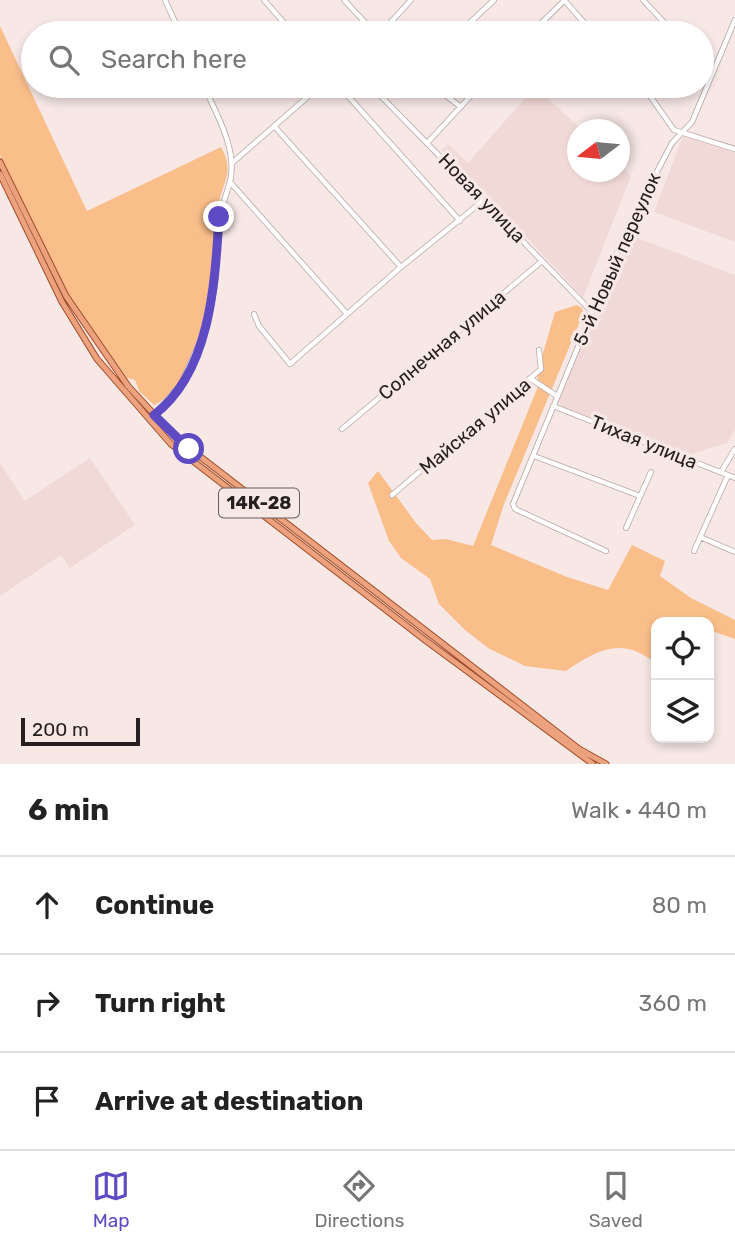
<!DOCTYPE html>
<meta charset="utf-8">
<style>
:root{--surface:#fff;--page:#f2f2f2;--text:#222;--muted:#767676;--line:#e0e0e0;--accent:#5e4bc3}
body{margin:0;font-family:Rubik,sans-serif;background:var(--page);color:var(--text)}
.controls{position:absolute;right:21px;bottom:21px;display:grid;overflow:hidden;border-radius:14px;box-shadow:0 4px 10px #0003}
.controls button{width:63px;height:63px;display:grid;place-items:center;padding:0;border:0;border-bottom:2px solid var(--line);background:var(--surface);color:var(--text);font:35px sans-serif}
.compass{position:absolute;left:567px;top:119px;width:63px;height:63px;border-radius:50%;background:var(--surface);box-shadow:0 4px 10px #0003;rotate:254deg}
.scale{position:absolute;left:21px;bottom:18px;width:119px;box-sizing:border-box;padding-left:7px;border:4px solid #262120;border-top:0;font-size:19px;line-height:24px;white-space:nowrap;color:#262120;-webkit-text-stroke:5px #f7e8e6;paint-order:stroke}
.stop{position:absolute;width:21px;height:21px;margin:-16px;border:5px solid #5e4bc3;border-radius:50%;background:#fff}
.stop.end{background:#5e4bc3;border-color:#fff;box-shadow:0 2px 7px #0008}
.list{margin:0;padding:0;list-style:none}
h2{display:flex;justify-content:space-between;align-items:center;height:91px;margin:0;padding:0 28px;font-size:30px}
h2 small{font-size:23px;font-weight:400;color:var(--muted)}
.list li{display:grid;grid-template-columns:46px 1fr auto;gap:21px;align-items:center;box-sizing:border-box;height:98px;padding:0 28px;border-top:2px solid var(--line)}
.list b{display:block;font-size:26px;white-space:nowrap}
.list em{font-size:23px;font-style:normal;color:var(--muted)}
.icon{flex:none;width:38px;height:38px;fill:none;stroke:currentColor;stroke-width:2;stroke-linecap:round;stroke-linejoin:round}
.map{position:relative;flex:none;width:735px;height:764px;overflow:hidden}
.search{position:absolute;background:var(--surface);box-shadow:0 4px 10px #0003;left:21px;right:21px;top:21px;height:77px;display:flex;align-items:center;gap:18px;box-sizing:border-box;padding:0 24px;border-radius:38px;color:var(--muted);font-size:26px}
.sheet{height:385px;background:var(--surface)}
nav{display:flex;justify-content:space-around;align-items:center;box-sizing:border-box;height:98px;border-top:2px solid var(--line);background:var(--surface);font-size:19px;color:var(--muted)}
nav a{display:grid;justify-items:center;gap:4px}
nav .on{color:var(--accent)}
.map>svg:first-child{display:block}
</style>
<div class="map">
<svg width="735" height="764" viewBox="0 0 735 764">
<rect width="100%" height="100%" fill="#f7e8e6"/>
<!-- built -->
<path fill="#f1d9d7" d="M535,87l46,42 -3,1v42h42v-7l11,11 -48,122 -103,-111 -11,-6 -27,-31 6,-6 20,19z
M683,136l52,16v90l-81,-30z
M627,234l108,41v155l-8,13 -39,12 -127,-49 -3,-6z
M90,458l45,67 -65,43 -9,-13 -61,41v-133l25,38z"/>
<!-- green -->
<path fill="#fabe8a" d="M0,26l87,185 134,-64c15,27 0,36 -3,61 -6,50 -11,174 -64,197l-15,-14 -4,-11 -8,-2 -61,-87 -66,-136z
M577,305l5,3 1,6 -79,190 -13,41 76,32 41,13 24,-45 33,16 -5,15 31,22 44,22v19l-26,-9v-8h-53v42c-32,-28 -58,-15 -90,7l-41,-5 -37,-18 -23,-18 -26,-26 -9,-25 -29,-21 -12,-17 -21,-58 10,-12 38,52 16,17 14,-1 27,7 64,-157 1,-19 17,-58z"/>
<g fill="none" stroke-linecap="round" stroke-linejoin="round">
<!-- minor casing -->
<g stroke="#b5a7a6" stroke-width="6">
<path id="minor" d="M165,0l15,33
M264,0l29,33
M344,0l31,33
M643,0l31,33
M565,1l28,32
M275,33l10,-8
M381,33l30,-33
M459,33l35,-33
M531,33l34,-33
M204,86c12,28 34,63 26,96l117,132
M339,86l121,135
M371,86l221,226
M433,86l28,21
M643,86l31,44 61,19
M207,93l8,-7
M274,126l127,141
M428,142l52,-56
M232,163l88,-77
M254,314l5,12 31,38 111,-97 83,-67
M531,379l26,17
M553,406l182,72
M154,415l27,-31 27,-60 7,-39 4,-68 11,-35
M342,429l200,-168
M534,456l106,40
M721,472l14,-23
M392,495l149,-126 -2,-19
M626,528l25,-56
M700,537l35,15
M606,551l-91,-42 -2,-5 113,-273 46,-88 20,-21 43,-102
M694,551l34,-76"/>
</g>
<!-- major casing -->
<g stroke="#9f4c26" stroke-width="7">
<path id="major" d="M0,162l66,134 62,90 48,52 403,311 27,15
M0,174l62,128 35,57 74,85 254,196 168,124"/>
</g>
<!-- minor -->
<use href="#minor" stroke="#fff" stroke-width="4.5"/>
<!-- major -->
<use href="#major" stroke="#eca17f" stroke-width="5"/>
</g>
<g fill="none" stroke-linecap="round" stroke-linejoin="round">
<!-- route -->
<path stroke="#5e4bc3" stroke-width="9" d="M189,449l-35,-34c57,-43 61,-134 65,-198"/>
</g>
<g text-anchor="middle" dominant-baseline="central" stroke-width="7" stroke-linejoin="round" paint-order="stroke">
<!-- shield labels -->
<rect fill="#f7e8e6" stroke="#655d5b" stroke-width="2" x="219" y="488.5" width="80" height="29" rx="5"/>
<g font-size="18" font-weight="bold" fill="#262120">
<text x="259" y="503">14К-28</text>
</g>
<!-- street labels -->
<g font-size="19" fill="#262120" stroke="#f7e8e6">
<text transform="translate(482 198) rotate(46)">Новая улица</text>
<text transform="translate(617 259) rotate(-66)">5-й Новый переулок</text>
<text transform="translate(442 345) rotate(-40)">Солнечная улица</text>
<text transform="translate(475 426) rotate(-40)">Майская улица</text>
<text transform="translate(644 442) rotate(22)">Тихая улица</text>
</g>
</g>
</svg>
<div class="controls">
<button><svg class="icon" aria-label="locate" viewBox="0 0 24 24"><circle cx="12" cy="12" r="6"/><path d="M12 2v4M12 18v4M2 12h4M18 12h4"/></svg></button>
<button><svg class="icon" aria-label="layers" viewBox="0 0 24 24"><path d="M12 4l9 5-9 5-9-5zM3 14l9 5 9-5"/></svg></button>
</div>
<svg class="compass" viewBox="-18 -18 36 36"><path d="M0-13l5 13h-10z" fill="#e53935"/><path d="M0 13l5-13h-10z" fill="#767676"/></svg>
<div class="scale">200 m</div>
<div class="stop" style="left:189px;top:449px"></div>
<div class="stop end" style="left:219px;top:217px"></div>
<div class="search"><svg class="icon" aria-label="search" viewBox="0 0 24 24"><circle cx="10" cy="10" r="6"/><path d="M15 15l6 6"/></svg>Search here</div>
</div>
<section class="sheet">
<h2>6 min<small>Walk · 440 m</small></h2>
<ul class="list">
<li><svg class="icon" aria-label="ahead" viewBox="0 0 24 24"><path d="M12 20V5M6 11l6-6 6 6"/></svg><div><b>Continue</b></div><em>80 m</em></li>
<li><svg class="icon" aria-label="right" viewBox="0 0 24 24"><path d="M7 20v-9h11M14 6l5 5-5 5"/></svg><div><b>Turn right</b></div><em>360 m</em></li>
<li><svg class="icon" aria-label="arrive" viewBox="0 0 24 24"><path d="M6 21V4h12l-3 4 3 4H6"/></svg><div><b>Arrive at destination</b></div></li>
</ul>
</section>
<nav>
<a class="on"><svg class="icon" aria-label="map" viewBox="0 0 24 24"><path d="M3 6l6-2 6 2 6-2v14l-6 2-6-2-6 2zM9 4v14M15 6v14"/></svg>Map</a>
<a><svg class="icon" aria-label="directions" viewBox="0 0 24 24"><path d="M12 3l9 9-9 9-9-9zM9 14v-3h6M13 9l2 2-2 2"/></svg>Directions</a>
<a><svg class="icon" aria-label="saved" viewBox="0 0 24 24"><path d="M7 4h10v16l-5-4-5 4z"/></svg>Saved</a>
</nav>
